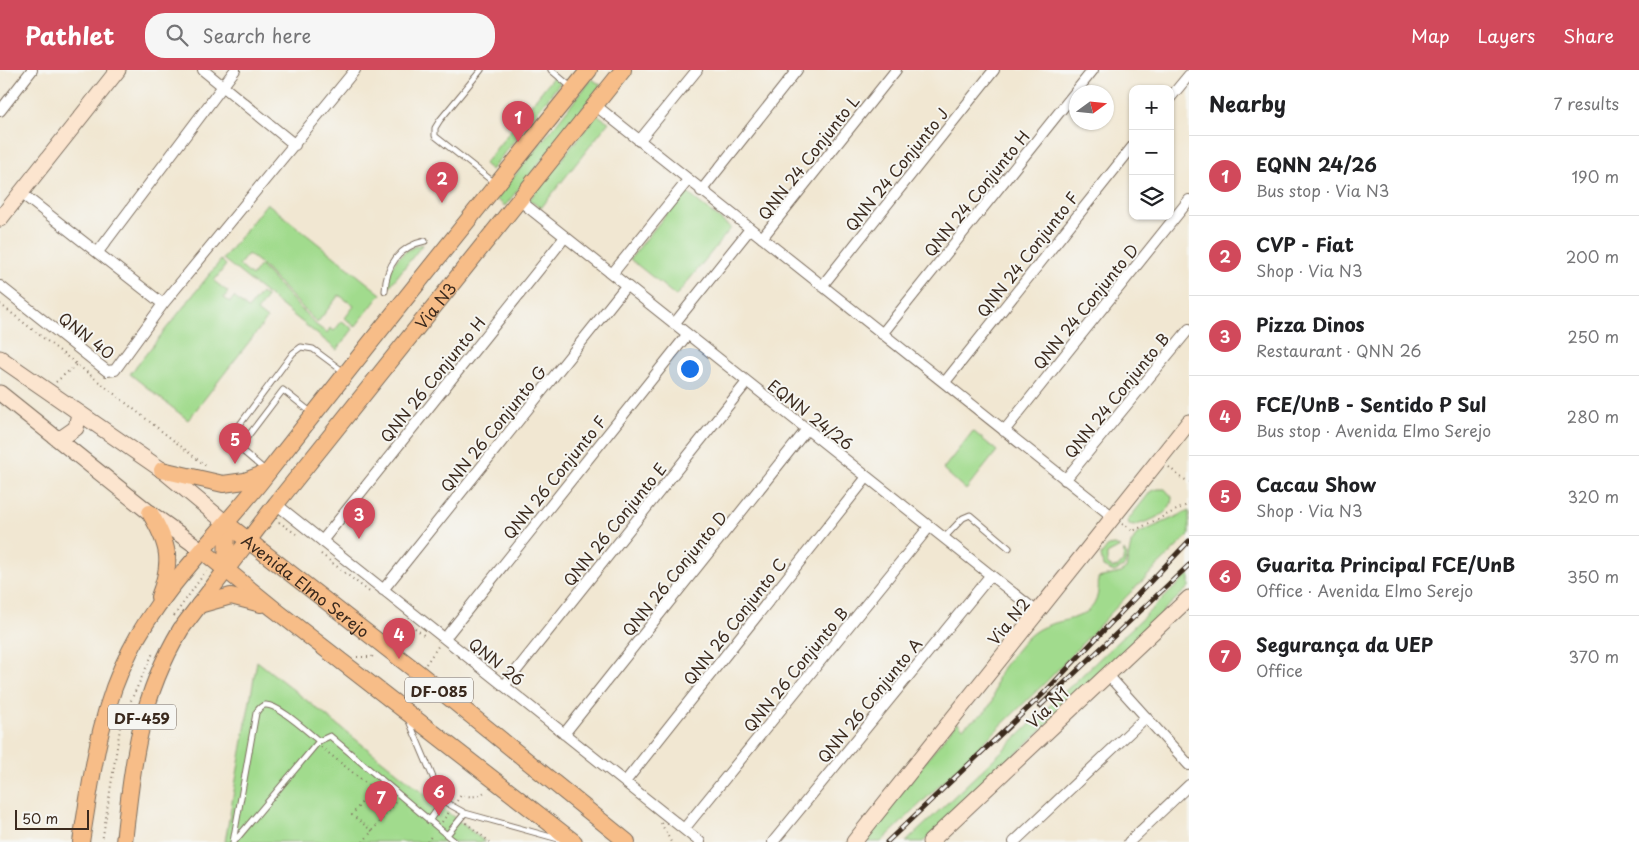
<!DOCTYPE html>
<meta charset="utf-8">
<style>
:root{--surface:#fff;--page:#f6f6f6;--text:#202124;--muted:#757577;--line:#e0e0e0;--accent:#d1495b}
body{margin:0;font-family:"Playpen Sans",sans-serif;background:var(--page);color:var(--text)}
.controls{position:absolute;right:15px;top:15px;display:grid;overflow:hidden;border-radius:10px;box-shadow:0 1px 4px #0004}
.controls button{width:45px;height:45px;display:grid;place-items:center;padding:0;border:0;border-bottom:1px solid var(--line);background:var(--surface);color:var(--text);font:25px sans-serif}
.compass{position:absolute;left:1069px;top:15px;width:45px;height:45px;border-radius:50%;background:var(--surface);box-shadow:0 1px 4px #0004;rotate:75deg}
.scale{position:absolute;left:15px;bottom:12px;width:74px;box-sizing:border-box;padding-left:5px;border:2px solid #3b2a1e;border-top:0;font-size:14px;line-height:18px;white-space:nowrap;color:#3b2a1e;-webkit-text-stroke:4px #f6f6f2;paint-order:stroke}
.you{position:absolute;left:689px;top:298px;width:18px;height:18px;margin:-12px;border:4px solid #fff;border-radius:50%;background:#1a73e8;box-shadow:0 0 0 8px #1a73e833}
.badge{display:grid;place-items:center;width:32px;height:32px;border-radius:50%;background:var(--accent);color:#fff;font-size:16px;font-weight:700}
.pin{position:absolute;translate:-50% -41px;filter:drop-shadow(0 1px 2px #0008)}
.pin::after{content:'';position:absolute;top:26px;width:18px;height:15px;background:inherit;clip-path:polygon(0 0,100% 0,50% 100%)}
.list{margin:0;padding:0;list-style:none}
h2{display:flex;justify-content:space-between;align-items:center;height:65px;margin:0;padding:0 20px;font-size:21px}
h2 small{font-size:16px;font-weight:400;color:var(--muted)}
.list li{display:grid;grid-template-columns:32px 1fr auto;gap:15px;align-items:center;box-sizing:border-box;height:80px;padding:0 20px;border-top:1px solid var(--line)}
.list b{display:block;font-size:19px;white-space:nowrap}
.list p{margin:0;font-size:16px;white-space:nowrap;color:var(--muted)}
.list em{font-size:16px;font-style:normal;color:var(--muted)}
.icon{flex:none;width:28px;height:28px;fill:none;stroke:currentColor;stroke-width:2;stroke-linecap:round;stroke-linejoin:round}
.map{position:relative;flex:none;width:1189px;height:772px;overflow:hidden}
header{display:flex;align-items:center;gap:30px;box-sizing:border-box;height:70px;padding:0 25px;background:var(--accent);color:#fff}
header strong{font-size:24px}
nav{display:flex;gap:28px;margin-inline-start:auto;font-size:18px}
.search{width:350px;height:45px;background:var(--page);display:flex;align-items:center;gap:12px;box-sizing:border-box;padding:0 18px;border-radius:20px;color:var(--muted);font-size:19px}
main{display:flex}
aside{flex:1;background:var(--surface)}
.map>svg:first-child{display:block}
</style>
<header>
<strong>Pathlet</strong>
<div class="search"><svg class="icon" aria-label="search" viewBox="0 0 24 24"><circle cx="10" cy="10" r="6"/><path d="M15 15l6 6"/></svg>Search here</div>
<nav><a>Map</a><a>Layers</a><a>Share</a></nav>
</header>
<main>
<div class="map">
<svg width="1189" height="772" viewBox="0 0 1189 772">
<rect width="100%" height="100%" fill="#f6f6f2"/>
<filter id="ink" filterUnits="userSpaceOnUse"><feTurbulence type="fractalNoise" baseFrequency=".02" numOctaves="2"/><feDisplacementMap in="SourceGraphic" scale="10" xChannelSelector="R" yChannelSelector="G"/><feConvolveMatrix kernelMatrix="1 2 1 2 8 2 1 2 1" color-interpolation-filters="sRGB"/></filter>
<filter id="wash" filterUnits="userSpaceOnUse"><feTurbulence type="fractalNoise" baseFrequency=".0096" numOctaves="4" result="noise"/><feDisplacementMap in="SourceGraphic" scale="20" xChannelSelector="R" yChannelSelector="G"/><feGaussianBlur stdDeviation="1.12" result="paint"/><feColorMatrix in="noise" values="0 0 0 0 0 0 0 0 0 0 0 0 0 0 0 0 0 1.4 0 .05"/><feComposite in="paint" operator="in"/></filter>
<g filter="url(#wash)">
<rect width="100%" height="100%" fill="#f1e7d2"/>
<!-- green -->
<path fill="#a1db8d" stroke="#6e8256" d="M553,7l7,6 -69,87 -7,-6z
M592,9l9,6 -96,121 -9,-7z
M597,45l12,7 -68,86 -12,-8z
M685,121l46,37 -55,68 -46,-37z
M267,133l114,91 -26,33 -10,-9 9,-12 -15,-11 -22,28 -56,-59 -13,-10 -9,11 13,11 8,-11 55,59 12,9 3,-5 4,3 8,-10 11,8 -16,21 -114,-91z
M423,174l-34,43c-3,-21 14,-39 34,-43z
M221,190l5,5 -12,16 14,11 -4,6 6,4 4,-5 14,12 13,-16 6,4 -10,14 10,8 -79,101 -58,-46z
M973,361l24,20 -31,39 -23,-21z
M1158,419h7l7,8c0,19 -23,23 -38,29l-5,-1 -1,-5 23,-29z
M1189,441v24l-63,62 -78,83 -167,162h-19l95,-120 6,6c8,-8 20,-12 26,-21 7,-10 5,-23 10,-33 6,-10 25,-35 34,-41 26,-20 70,-5 65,-55l22,-5 6,-4 5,-25 6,-10z
M1114,475l6,2 -13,7v10l6,4 5,-1 5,-6 1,-11 3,6 -3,11 -10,5 -11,-5 -2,-12 7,-9z
M1189,504v13l-27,25 2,2 -241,228h-17z
M257,591l228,181h-260z"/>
</g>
<g filter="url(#ink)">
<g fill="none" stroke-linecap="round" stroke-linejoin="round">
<!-- lane casing -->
<g stroke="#7b6c5d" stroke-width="7">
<path id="lane" d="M481,0l-41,50 -5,8v8l61,48
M551,0l20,17
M385,221c1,-26 15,-45 40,-50
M239,378l44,-58 29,23
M266,401l-34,-29 3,-11 58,-78 8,-6 12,2 31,23
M944,468l19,-20 7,-3 39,33
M409,651l34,80 22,12 97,27
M429,751l14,-20
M447,765l18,-22
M233,772l23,-129c2,-3 4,-7 9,-8 12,-2 44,28 54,36
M234,772l85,-101 11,-5 125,106"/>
</g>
<!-- street casing -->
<g stroke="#7b6c5d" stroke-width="12">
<path id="street" d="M203,0l92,75
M1170,28l19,-23
M595,35l518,412
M0,41l32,-41
M639,71l58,-71
M701,121l96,-121
M21,123l142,111
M519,130l518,412
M762,168l134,-168
M98,182l137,-182
M612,204l76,-94
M0,216l107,85 8,-1 48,-66 192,-234
M822,216l172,-216
M674,254l76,-95
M882,264l211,-264
M945,312l188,-236
M1004,361l185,-231
M1065,410l124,-151
M276,434l424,338
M322,471l243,-304
M383,520l243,-304
M445,568l242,-303
M1107,604l82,91
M504,616l243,-304
M564,664l243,-305
M625,712l242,-305
M684,759l245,-302
M773,772l217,-266
M1014,772l132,-125
M1129,772l60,-57"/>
</g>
<!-- secondary casing -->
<g stroke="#7b6c5d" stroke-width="17">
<path id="secondary" d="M0,149l118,-149
M0,288l162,112 65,54
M0,323l150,120 53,38
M56,368l7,-1 13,-9 3,-15
M854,772l335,-420
M930,772l259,-244"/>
</g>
<!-- primary casing -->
<g stroke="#7b6c5d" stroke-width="18">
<g id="primary">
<path d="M162,400l61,14 22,-3 23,-9"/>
<path d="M150,443c19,32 23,48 9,84"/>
<path id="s1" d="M227,454l193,150 207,168"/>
<path d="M203,481l71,58 300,233"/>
<path d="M226,500l1,-46"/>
<path d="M199,535l32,-9 30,8"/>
<path d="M81,772c11,-65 18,-132 49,-191 32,-64 88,-115 132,-171 108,-138 217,-274 327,-410"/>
<path id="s2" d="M124,772c9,-80 15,-143 57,-213l95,-125 347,-434"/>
</g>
</g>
<!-- path -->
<path stroke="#7b6c5d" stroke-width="2" stroke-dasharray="1 4" stroke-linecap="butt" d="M0,234l206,162
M56,312l21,-18
M1169,397l11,10 9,5
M279,452l17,12
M1122,454l11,7 56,-27
M321,484l51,40
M174,546l32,-45
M415,558l11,9
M357,587h15l1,-2
M426,594l13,-19
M321,677l51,41
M457,731l4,-6c9,2 19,3 25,-5
M442,752l7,-10
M466,753l24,19
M661,753l10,19
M372,761l-20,-16 22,-29 16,12
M102,772l19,-120 32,-69
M363,772l33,-40
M427,772l6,-8"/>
<!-- lane -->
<use href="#lane" stroke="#fff" stroke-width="5"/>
<!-- street -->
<use href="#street" stroke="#fff" stroke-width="10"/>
<!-- secondary -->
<use href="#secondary" stroke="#fce5cf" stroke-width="15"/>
<!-- primary -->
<use href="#primary" stroke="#f7bd88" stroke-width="16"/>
<!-- rail casing -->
<g stroke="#3b2a1e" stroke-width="5">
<path id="rail" d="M1040,636l149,-141
M887,772l158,-150 144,-151"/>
</g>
<!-- rail -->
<use href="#rail" stroke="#f6f6f2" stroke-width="3" stroke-dasharray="9" stroke-linecap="butt"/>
</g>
</g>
<g text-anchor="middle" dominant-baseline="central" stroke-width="4" stroke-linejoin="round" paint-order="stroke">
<!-- shield labels -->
<g fill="#f6f6f2" stroke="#73675e" stroke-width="1">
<rect x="405" y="607.5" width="68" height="25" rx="4"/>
<rect x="108" y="634.5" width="68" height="25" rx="4"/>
</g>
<g font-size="15" font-weight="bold" fill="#3b2a1e">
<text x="439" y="620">DF-085</text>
<text x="142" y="647">DF-459</text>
</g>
<!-- street labels -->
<g font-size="16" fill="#3b2a1e" stroke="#f6f6f2">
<text transform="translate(808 87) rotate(-52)">QNN 24 Conjunto L</text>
<text transform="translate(896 99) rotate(-51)">QNN 24 Conjunto J</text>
<text transform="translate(976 123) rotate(-51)">QNN 24 Conjunto H</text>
<text transform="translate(1027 184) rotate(-52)">QNN 24 Conjunto F</text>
<text stroke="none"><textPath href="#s2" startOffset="634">Via N3</textPath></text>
<text transform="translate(1085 236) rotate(-51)">QNN 24 Conjunto D</text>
<text transform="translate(87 265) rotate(38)">QNN 40</text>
<text transform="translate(432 309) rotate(-51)">QNN 26 Conjunto H</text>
<text transform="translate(1116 325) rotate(-51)">QNN 24 Conjunto B</text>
<text transform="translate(811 344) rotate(38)">EQNN 24/26</text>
<text transform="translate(493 358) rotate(-51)">QNN 26 Conjunto G</text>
<text transform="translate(554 407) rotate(-51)">QNN 26 Conjunto F</text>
<text transform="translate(614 454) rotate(-51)">QNN 26 Conjunto E</text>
<text transform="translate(674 503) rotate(-51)">QNN 26 Conjunto D</text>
<text stroke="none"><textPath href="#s1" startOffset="100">Avenida Elmo Serejo</textPath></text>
<text transform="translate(734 551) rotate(-52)">QNN 26 Conjunto C</text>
<text transform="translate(1008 551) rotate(-51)">Via N2</text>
<text transform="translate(497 591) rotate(39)">QNN 26</text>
<text transform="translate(795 599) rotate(-51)">QNN 26 Conjunto B</text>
<text transform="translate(869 630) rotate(-51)">QNN 26 Conjunto A</text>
<text transform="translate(1047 637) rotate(-44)">Via N1</text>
</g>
</g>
</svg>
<div class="controls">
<button>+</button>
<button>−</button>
<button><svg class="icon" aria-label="layers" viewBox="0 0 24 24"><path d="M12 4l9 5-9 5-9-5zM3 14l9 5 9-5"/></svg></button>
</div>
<svg class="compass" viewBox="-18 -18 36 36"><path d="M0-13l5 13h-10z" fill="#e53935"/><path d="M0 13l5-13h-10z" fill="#757577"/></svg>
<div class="scale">50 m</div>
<div class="you"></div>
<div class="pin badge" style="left:518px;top:72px">1</div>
<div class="pin badge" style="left:442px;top:133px">2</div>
<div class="pin badge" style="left:359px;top:469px">3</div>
<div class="pin badge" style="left:399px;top:589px">4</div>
<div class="pin badge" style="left:235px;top:394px">5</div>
<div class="pin badge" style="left:439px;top:746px">6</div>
<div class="pin badge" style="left:381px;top:752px">7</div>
</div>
<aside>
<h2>Nearby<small>7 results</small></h2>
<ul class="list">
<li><span class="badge">1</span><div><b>EQNN 24/26</b><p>Bus stop · Via N3</p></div><em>190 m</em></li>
<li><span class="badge">2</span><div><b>CVP - Fiat</b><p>Shop · Via N3</p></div><em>200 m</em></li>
<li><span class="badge">3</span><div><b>Pizza Dinos</b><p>Restaurant · QNN 26</p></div><em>250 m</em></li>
<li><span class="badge">4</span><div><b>FCE/UnB - Sentido P Sul</b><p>Bus stop · Avenida Elmo Serejo</p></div><em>280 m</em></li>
<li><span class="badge">5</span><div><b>Cacau Show</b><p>Shop · Via N3</p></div><em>320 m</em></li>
<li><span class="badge">6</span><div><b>Guarita Principal FCE/UnB</b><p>Office · Avenida Elmo Serejo</p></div><em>350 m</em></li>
<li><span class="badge">7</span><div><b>Segurança da UEP</b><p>Office</p></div><em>370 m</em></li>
</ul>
</aside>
</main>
